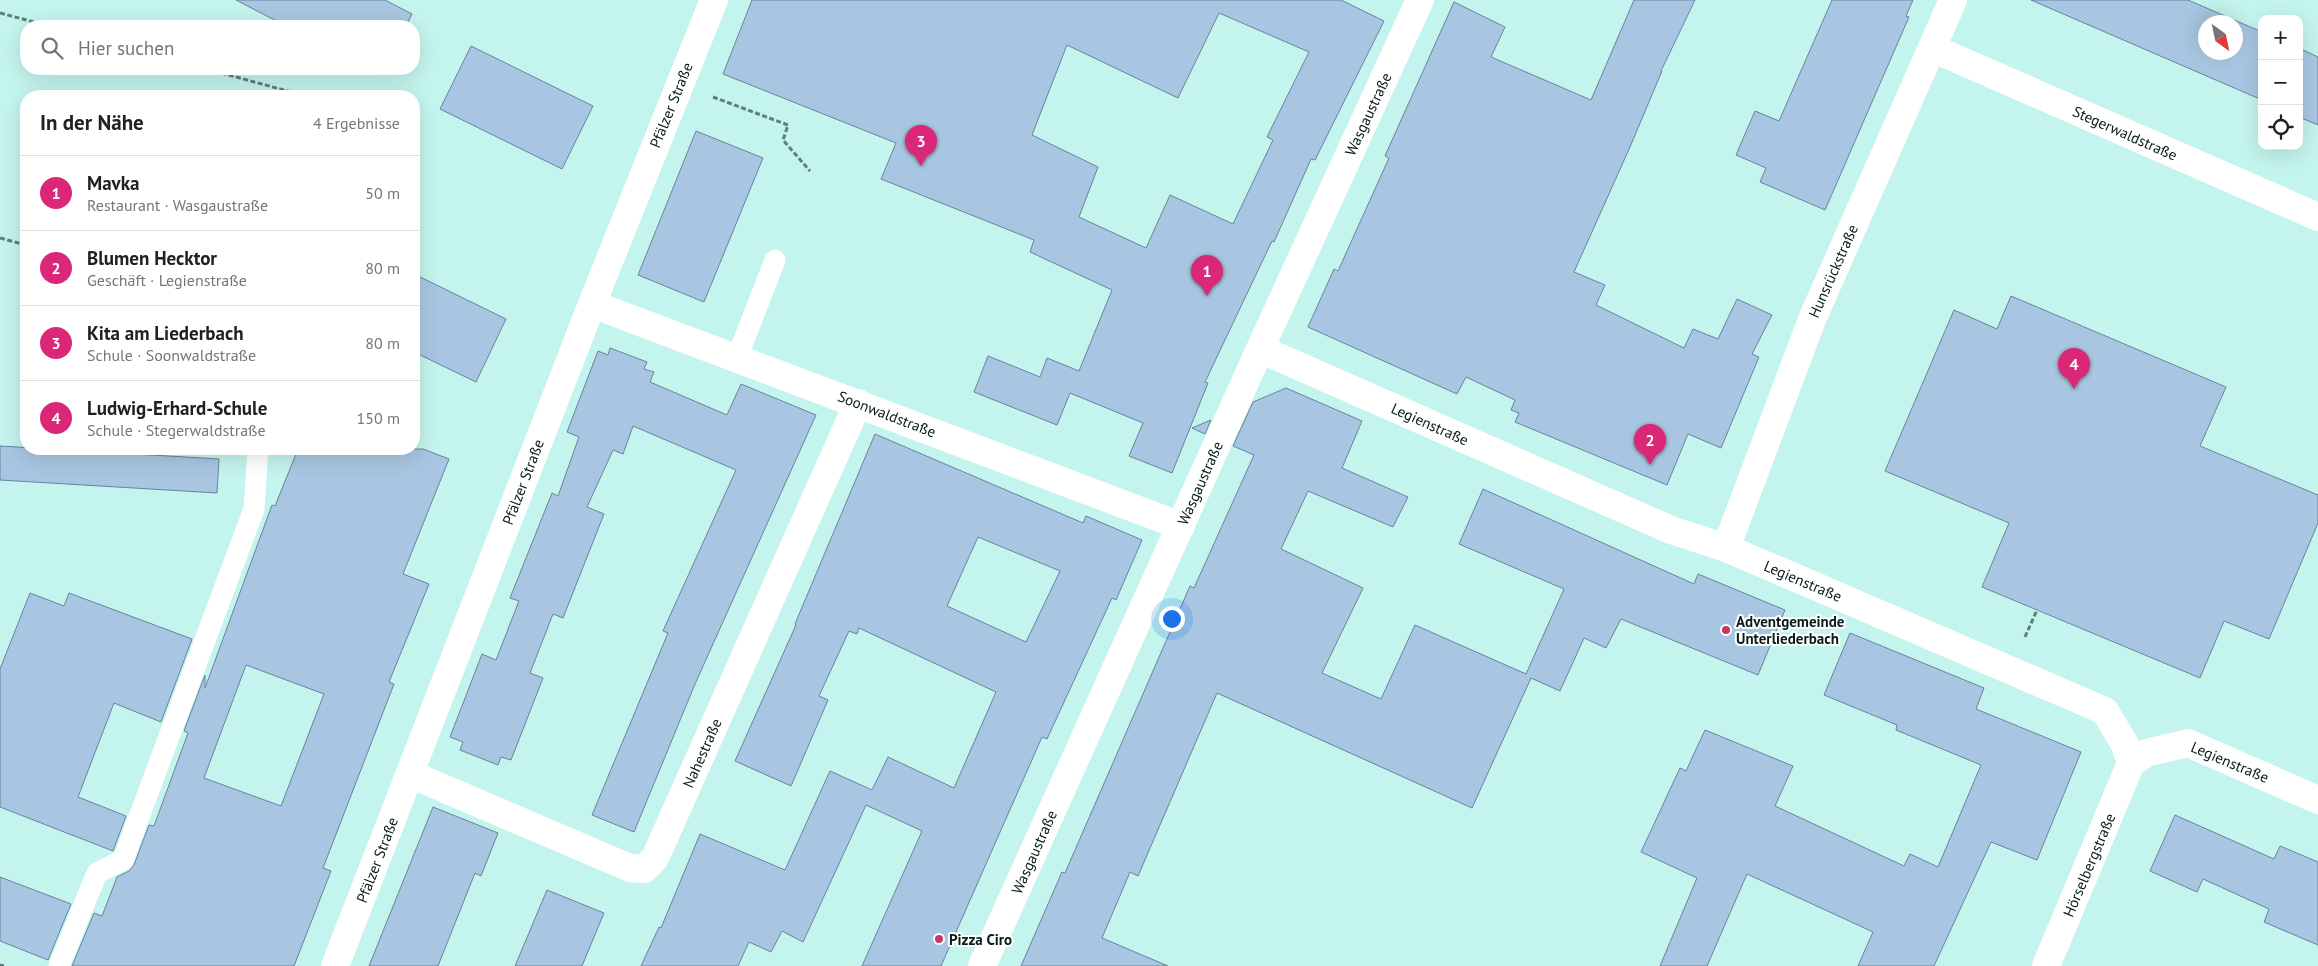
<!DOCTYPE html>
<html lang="de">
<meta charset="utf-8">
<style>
:root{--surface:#fff;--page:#f6f6f6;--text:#202124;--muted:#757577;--line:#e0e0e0;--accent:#db2777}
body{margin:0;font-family:"PT Sans",sans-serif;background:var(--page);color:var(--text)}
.controls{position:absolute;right:15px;top:15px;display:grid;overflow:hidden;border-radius:10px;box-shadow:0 5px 20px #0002}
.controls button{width:45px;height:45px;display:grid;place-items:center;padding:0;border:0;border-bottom:1px solid var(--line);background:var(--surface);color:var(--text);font:25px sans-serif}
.compass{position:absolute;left:2198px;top:15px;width:45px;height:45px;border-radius:50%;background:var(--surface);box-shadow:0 5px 20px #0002;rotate:147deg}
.you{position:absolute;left:1171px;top:618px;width:18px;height:18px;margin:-12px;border:4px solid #fff;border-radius:50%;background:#1a73e8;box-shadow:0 0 0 8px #1a73e833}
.badge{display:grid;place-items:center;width:32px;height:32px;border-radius:50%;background:var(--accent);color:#fff;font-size:16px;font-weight:700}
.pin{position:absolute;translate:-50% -41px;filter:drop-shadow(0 1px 2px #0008)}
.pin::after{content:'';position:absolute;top:26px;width:18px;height:15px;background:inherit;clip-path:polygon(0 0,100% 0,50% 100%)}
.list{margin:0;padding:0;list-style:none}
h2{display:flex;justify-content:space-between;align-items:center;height:65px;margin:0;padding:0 20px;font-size:21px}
h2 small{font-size:16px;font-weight:400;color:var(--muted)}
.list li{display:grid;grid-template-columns:32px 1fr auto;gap:15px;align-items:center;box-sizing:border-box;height:75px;padding:0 20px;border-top:1px solid var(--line)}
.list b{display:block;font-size:19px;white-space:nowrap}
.list p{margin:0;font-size:16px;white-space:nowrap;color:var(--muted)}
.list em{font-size:16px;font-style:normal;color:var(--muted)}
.icon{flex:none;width:28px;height:28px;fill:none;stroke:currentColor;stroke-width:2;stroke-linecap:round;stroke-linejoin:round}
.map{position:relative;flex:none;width:2318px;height:966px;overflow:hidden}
.search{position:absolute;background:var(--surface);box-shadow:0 5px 20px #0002;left:20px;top:20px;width:400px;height:55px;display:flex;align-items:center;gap:12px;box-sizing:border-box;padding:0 18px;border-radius:20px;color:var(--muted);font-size:19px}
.panel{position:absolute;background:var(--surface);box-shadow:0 5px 20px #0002;left:20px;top:90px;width:400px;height:365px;border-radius:20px}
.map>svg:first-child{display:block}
</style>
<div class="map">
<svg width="2318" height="966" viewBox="0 0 2318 966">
<rect width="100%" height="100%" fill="#c3f4ed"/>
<!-- building -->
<path fill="#a8c6e1" stroke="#68839d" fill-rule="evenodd" d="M236,0h149l27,14 -6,12h-120z
M752,0h589l43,21 -69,139 -4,-1 -37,83 -2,-1 -67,141 3,1 -36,90 -43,-17 14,-33 -73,-30 -13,32 -83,-33 14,-36 52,21 7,-19 32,13 33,-81 -82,-38 4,-12 -153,-61 15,-36 -173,-69zM1219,13l90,39 -42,85 6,3 -40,84 -63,-29 -24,53 -67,-31 19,-50 -66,-32 35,-90 111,53z
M1634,0h61l-34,71h1l-32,76 -56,125 31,13 -9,20 88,43 9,-19 25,10 19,-40 35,16 -20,39 7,3 -38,91 -33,-14 -21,51 -152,-63 4,-9 -8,-3 4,-10 -49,-23 -9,17 -149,-67 26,-58 4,2 51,-113 -4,-2 69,-154 51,25 -14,30 100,43z
M1832,0h81l-7,16 3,1 -84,193 -65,-28 6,-14 -30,-13 19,-44 24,10z
M2031,0h157l74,32v68zM2206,22h30v30h-30z
M471,46l122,60 -31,63 -122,-60z
M2299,48l19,9v68l-19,-8z
M367,69h16l-3,6z
M696,131l67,27 -59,144 -66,-27z
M414,274l92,45 -30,63 -62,-30z
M2011,296l215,91 -26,59 118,49v28l-49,116 -45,-18 -24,57 -218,-91 27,-64 -124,-52 69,-161 43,19z
M610,348l37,14 -3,7 10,3 -4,10 77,33 14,-31 75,31 -121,269 -61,148 -42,-17 76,-182 -5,-2 73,-161 -103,-44 -10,28 -10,-4 -26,57 17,7 -41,104 -10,-4 -23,59 13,5 -32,82 -10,-3 -3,8 -38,-15 3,-8 -13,-5 32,-83 14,6 23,-59 -9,-3 42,-105 6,3 21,-59 -12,-5 31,-81 10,4z
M1286,388l76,33 -20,47 66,29 -15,30 -85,-36 -27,58 82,39 -41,85 59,26 34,-74 111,49 38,-85 -105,-45 24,-55 211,95 4,-10 87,36 -27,65 -137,-56 -15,29 -22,-10 -24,53 -29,-13 -59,130 -255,-115 -79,183 -8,-4 -28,66 66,28h-147l41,-94 3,1 125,-287 4,2 60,-133 -21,-9 20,-44z
M1211,420l-6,14 -13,-6z
M875,434l208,89 3,-7 56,24 -26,60 -4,-2 -65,141 -5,-2 -101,229h-79l60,-135 -56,-26 -63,137 -21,-11 -11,21 -22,-10 -11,24h-97l18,-39 2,1 39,-94 85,36 45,-99 42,19 16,-33 66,31 42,-96 -137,-64 -2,6 -8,-3 -30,65 9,4 -37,86 -56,-25 61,-136 -1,-1zM978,537l82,34 -34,71 -79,-36z
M0,446l219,13 -2,34 -217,-13z
M298,449h125l26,10 -46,115 26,10 -40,98 5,2 -71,184 8,3 -37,95h-222l22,-53 8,3 15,-39 12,-6 5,-6 15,-40 5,1 34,-93 -4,-2 21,-56v13l67,-183 3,1zM246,665l78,29 -43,112 -77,-28z
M30,593l34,13 5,-13 123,46 -31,83 -47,-19 -36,94 48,19 -13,35 -113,-44v-138z
M1850,633l134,55 -8,21 105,43 -44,108 -46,-18 -57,124h-76l15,-34 -126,-58 -40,92h-47l37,-88 -56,-26 39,-84 6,3 19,-41 88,36 -18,40 129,60 6,-12 28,13 43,-102 -85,-35 1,-5 -73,-30z
M433,807l65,26 -17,43 -6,-3 -37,93h-69z
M2175,815l99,44 6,-13 38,16v83l-54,-23 5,-13 -66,-30 -6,13 -47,-21z
M0,877l71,27 -23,56 -48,-19z
M547,890l57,23 -22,53h-67z"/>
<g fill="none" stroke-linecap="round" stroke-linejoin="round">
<!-- path -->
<path stroke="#5e7f7b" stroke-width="3" stroke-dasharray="5 2.5" stroke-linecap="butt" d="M0,13l49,13
M207,69l84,23
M713,97l75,28 -5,15 27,31
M0,238l26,7
M2025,637l12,-27
M0,965l4,1"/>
<!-- service -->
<path stroke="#fff" stroke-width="21" d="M737,358l38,-98
M59,966l38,-93 26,-13 131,-351 4,-60"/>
<!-- minor -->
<path stroke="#fff" stroke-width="28" d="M1932,48l386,169
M592,304l589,222
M1726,548l379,163 19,32 7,20
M2131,763l15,-10 42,-10 130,57
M410,774l220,94 14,1 11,-11 203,-455
M335,966l257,-662 122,-304
M2046,966l85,-203"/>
<!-- tertiary -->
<path stroke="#fff" stroke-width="28" d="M1260,349l411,181 55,18 87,-231 140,-317
M982,966l278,-617 160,-349"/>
</g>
<!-- markers -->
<g fill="#c63864" stroke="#fff" stroke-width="2">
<circle cx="1726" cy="630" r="5"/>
<circle cx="939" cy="939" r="5"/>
</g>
<g text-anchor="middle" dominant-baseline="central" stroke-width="4" stroke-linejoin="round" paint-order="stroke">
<!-- street labels -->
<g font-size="15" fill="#091c1a" stroke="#fff">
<text transform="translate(671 105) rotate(-68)">Pfälzer Straße</text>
<text transform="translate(1368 114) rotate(-65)">Wasgaustraße</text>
<text transform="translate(2125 133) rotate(24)">Stegerwaldstraße</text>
<text transform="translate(1833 271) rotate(-66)">Hunsrückstraße</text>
<text transform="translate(887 414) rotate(21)">Soonwaldstraße</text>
<text transform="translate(1430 424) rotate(24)">Legienstraße</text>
<text transform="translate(523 482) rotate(-69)">Pfälzer Straße</text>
<text transform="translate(1200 483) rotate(-66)">Wasgaustraße</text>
<text transform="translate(1803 581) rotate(23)">Legienstraße</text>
<text transform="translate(702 753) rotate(-66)">Nahestraße</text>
<text transform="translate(2230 762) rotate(23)">Legienstraße</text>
<text transform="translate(1034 852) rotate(-66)">Wasgaustraße</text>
<text transform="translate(377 860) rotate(-69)">Pfälzer Straße</text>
<text transform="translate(2089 865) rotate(-67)">Hörselbergstraße</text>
</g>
<!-- poi labels -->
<g font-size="15" font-weight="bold" fill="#091c1a" stroke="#fff" text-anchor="start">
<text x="1736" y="621">Adventgemeinde<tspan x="1736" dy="17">Unterliederbach</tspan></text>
<text x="949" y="939">Pizza Ciro</text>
</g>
</g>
</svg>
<div class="controls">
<button>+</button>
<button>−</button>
<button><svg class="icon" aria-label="locate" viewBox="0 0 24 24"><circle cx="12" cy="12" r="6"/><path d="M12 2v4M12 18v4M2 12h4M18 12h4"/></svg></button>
</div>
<svg class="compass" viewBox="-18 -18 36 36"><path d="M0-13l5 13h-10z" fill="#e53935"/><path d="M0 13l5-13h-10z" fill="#757577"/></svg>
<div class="you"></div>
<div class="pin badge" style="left:1207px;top:296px">1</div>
<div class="pin badge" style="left:1650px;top:465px">2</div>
<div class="pin badge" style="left:921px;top:166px">3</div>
<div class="pin badge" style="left:2074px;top:389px">4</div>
<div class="search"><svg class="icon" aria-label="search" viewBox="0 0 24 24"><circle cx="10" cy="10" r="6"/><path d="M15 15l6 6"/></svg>Hier suchen</div>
<section class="panel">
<h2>In der Nähe<small>4 Ergebnisse</small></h2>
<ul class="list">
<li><span class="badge">1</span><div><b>Mavka</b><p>Restaurant · Wasgaustraße</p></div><em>50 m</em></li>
<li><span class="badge">2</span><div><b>Blumen Hecktor</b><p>Geschäft · Legienstraße</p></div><em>80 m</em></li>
<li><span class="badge">3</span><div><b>Kita am Liederbach</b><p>Schule · Soonwaldstraße</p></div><em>80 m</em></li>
<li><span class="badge">4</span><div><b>Ludwig-Erhard-Schule</b><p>Schule · Stegerwaldstraße</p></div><em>150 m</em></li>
</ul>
</section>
</div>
